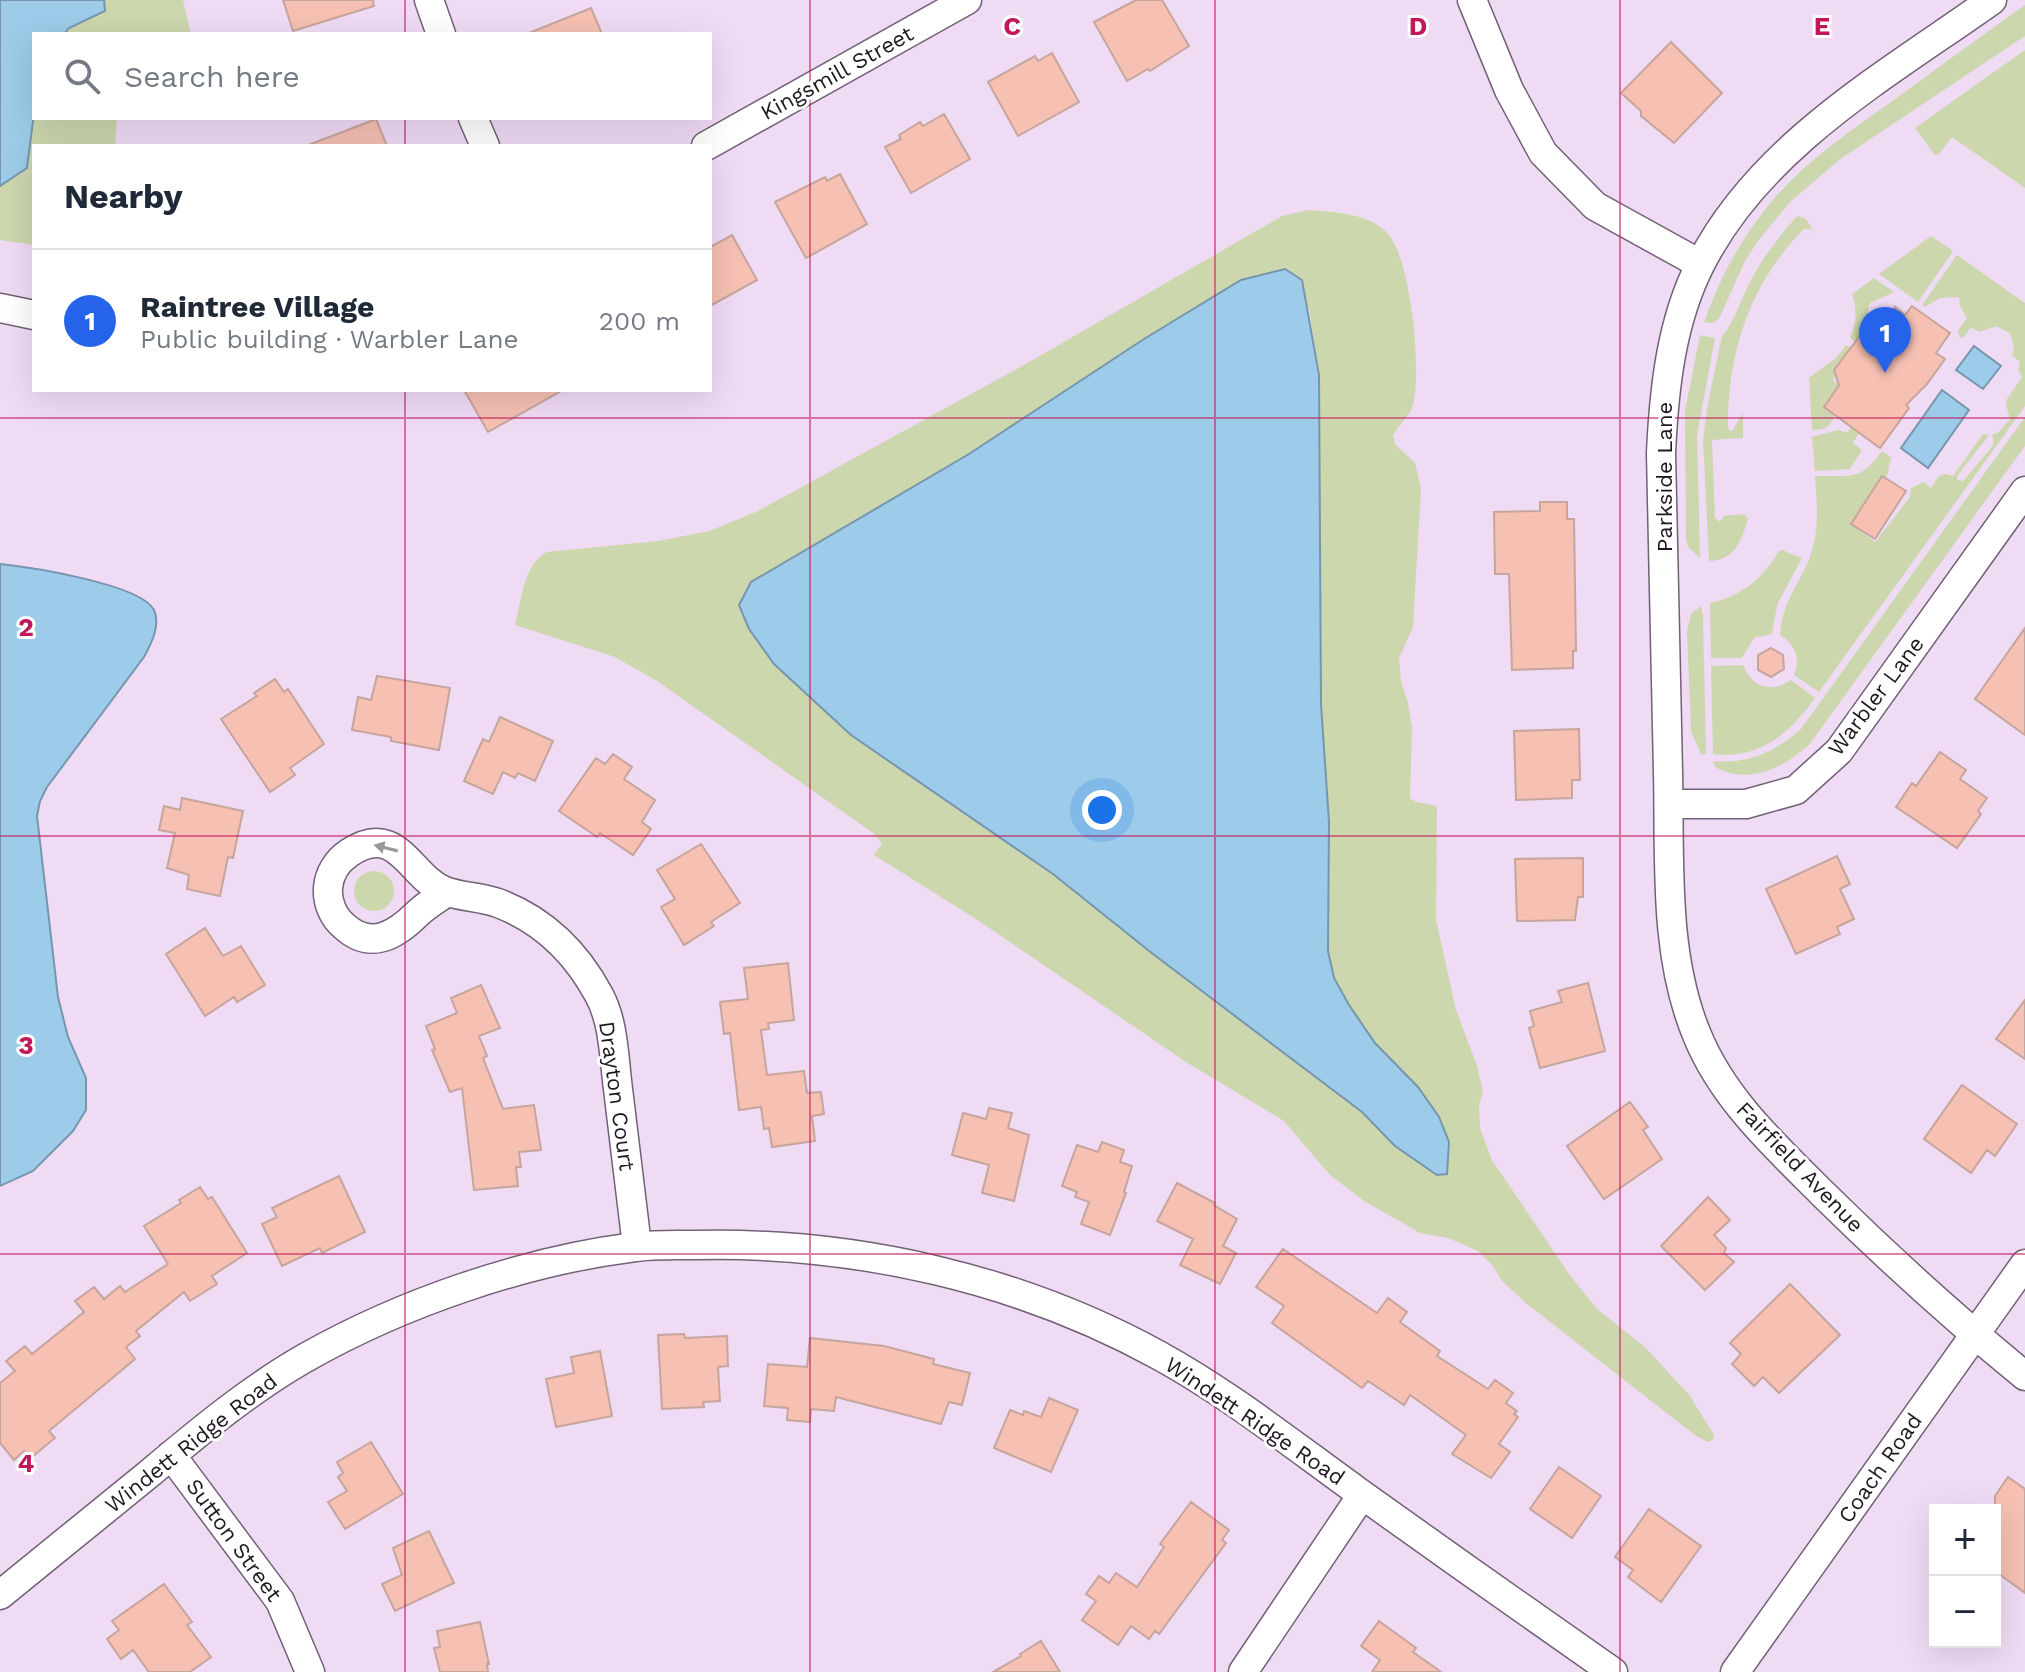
<!DOCTYPE html>
<meta charset="utf-8">
<style>
:root{--surface:#fff;--page:#f6f6f7;--text:#1f2937;--muted:#747a83;--line:#e0e1e3;--accent:#2563eb}
body{margin:0;font-family:"Work Sans",sans-serif;background:var(--page);color:var(--text)}
.controls{position:absolute;right:24px;bottom:24px;display:grid;overflow:hidden;border-radius:0px;box-shadow:0 8px 32px #0002}
.controls button{width:72px;height:72px;display:grid;place-items:center;padding:0;border:0;border-bottom:2px solid var(--line);background:var(--surface);color:var(--text);font:40px sans-serif}
.you{position:absolute;left:1102px;top:810px;width:28px;height:28px;margin:-20px;border:6px solid #fff;border-radius:50%;background:#1a73e8;box-shadow:0 0 0 12px #1a73e833}
.badge{display:grid;place-items:center;width:52px;height:52px;border-radius:50%;background:var(--accent);color:#fff;font-size:26px;font-weight:700}
.pin{position:absolute;translate:-50% -66px;filter:drop-shadow(0 2px 4px #0008)}
.pin::after{content:'';position:absolute;top:42px;width:28px;height:24px;background:inherit;clip-path:polygon(0 0,100% 0,50% 100%)}
.list{margin:0;padding:0;list-style:none}
h2{display:flex;justify-content:space-between;align-items:center;height:104px;margin:0;padding:0 32px;font-size:34px}
h2 small{font-size:26px;font-weight:400;color:var(--muted)}
.list li{display:grid;grid-template-columns:52px 1fr auto;gap:24px;align-items:center;box-sizing:border-box;height:144px;padding:0 32px;border-top:2px solid var(--line)}
.list b{display:block;font-size:30px;white-space:nowrap}
.list p{margin:0;font-size:26px;white-space:nowrap;color:var(--muted)}
.list em{font-size:26px;font-style:normal;color:var(--muted)}
.icon{flex:none;width:44px;height:44px;fill:none;stroke:currentColor;stroke-width:2;stroke-linecap:round;stroke-linejoin:round}
.map{position:relative;flex:none;width:2025px;height:1672px;overflow:hidden}
.search{position:absolute;background:var(--surface);box-shadow:0 8px 32px #0002;left:32px;top:32px;width:680px;height:88px;display:flex;align-items:center;gap:20px;box-sizing:border-box;padding:0 28px;border-radius:0px;color:var(--muted);font-size:30px}
.panel{position:absolute;background:var(--surface);box-shadow:0 8px 32px #0002;left:32px;top:144px;width:680px;height:248px;border-radius:0px}
.map>svg:first-child{display:block}
</style>
<div class="map">
<svg width="2025" height="1672" viewBox="0 0 2025 1672">
<rect width="100%" height="100%" fill="#f0dbf5"/>
<!-- green -->
<path fill="#ccd7ae" fill-rule="evenodd" d="M104,0h79l8,34h-127l5,-6 36,-17z
M2025,5v31l-186,124 -49,42 -32,39 -13,20 -26,58 -7,4 -8,-1c13,-36 30,-71 54,-103 35,-49 84,-82 133,-117 44,-32 89,-65 134,-97z
M2025,50v138l-73,-51 -13,17 -4,1 -20,-27z
M34,113v5h83l-2,28h-81v99l-34,-5v-54l27,-18z
M1308,210c27,2 62,3 81,25 22,27 33,137 24,170 -3,11 -15,20 -20,31l2,8 20,19 6,25 -8,139 -14,31 2,23 7,22 4,25 -2,70 6,4 21,4 -1,113 20,91 20,53 7,28 -4,15 1,22 12,32 77,114 28,35 48,38 45,49 24,39 -1,5 -5,2 -12,-6 -169,-132 -25,-23 -9,-15 -15,-15 -30,-13 -28,-5 -56,-32 -34,-26 -46,-54 -98,-59 -210,-143 -102,-64 8,-12 -9,-10 -216,-152 -42,-24 -100,-32c6,-24 9,-62 32,-73l111,-11 51,-10 47,-19 268,-147 258,-149zM1309,308l10,67 2,329 8,118 -1,129 6,27 15,27 26,38 43,44 19,88 -42,-29 -33,-34 -209,-158 -100,-80 -202,-139 -77,-71 -23,-82 218,-128 175,-115z
M1797,216l9,3 10,17 -5,-7h-7c-54,54 -76,122 -76,197l1,4 3,1 11,-18v25l-31,2 3,78 5,4 4,-6 20,-2 4,5c-6,21 -14,42 -39,42l-6,-121 5,-37 14,-67c13,-15 18,-35 27,-52 12,-25 30,-47 48,-68z
M1931,236l22,15 -35,51 -39,-28z
M1957,255l68,48v103l-206,286 -25,-17c7,-17 1,-31 -14,-40 3,-35 17,-46 29,-76 11,-27 8,-55 6,-83 35,-1 45,6 67,-25l10,7c-5,7 -2,14 -6,20l-4,-2 -23,53 16,13 35,-45 1,-9 13,-6 7,6 8,-12 6,-2 8,2 30,-42 6,1 -32,41v4l6,1 28,-33 3,-6 -2,-7 8,-4 10,-12 -4,-14 1,-6 15,-22 -4,-7 2,-8 -8,-7 2,-8 -4,-14 -14,-7 -17,6 -8,-5 -7,10 -4,1 -2,-7 9,-13 -7,-12 -1,-9 -19,1 -15,9 -3,-2z
M1874,278l20,14 -24,11 -2,6 1,15 -7,23 -12,-9c7,-15 7,-29 2,-44z
M1700,335l15,3 -18,97 3,123 -12,-11 -2,-8 -1,-128z
M1846,345l12,8 -18,8 -6,8 1,7 -2,4 7,5 -14,17 10,13c-8,11 -6,14 -24,15l-3,-52 28,-21z
M2025,417v29l-216,299c-28,24 -60,40 -94,22l-2,-6c36,3 62,-9 88,-32z
M1851,427l8,6 -6,10 9,7 -12,19 -35,2 -3,-34 26,-7 9,3z
M1782,550l20,8 -25,47 -5,29 -18,4 -12,20h-31l-1,-55c32,-7 52,-24 69,-52z
M1701,606l2,10 3,138h-5l-10,-23 -4,-100 4,-17z
M1743,665c9,22 27,29 48,15l24,18c-25,35 -56,62 -102,56l-2,-88z
M354 891a20 20 0 1 1 40 0a20 20 0 1 1-40 0Z"/>
<!-- water -->
<path fill="#9ccce9" stroke="#7796ad" stroke-width="2" d="M0,0h104l1,11 -36,17 -5,6h-30v79l-7,55 -27,18z
M1285,269l17,11 17,95 2,329 8,118 -1,129 6,27 15,27 26,38 43,44 21,30 10,25 -2,32 -10,1 -42,-29 -33,-34 -209,-158 -100,-80 -202,-139 -77,-71 -25,-35 -10,-24 12,-23 218,-128 175,-115 97,-59z
M1974,346l27,20 -18,23 -27,-19z
M1942,390l27,20 -41,58 -27,-20z
M0,564c29,3 141,20 154,46 7,15 -3,34 -10,47l-97,130 -7,14 -3,15 21,181 10,40 18,41v32l-13,21 -40,40 -33,15z"/>
<!-- building -->
<path fill="#f6c0b3" stroke="#c6a59d" stroke-width="2" d="M283,0h90l1,6 -81,25z
M1136,0h26l27,46 -39,25 -2,-2 -21,12 -33,-59z
M591,8l11,26h-73v-1z
M1671,42l51,51 -48,50 -33,-27v-5l-20,-18z
M1052,53l27,49 -61,34 -30,-54 47,-26 3,5z
M944,114l26,45 -59,34 -26,-46 16,-8 -2,-4 21,-13 3,4z
M376,119l11,27h-76v-2z
M840,174l27,50 -61,34 -31,-56 50,-25 2,4z
M732,235l25,45 -47,26v-59z
M1912,306l38,27 -14,20 9,6 -18,25 -21,21 3,3 -29,40 -56,-41 15,-22 -5,-15 44,-58 9,6 8,-11 10,8z
M464,390h99l-75,42z
M1882,476l24,15 -31,48 -24,-15z
M1540,502h27v17h7l2,132h-3v17l-61,2 -3,-96h-14l-1,-62 46,-1z
M2025,628v107l-50,-36z
M1771,648l12,7 1,14 -13,8 -13,-7v-15z
M377,676l73,12 -11,62 -48,-9v-4l-39,-7 6,-33 13,3z
M275,679l9,13 4,-3 36,55 -34,24 5,7 -25,17 -49,-73 36,-23 -3,-3z
M500,717l53,24 -18,40 -17,-8 -3,5 -12,-6 -10,22 -29,-13 19,-42 6,3z
M1579,729l1,51h-8v18l-56,2 -2,-69z
M1940,752l26,18 -6,9 27,19 -9,13 3,3 -24,34 -61,-41 16,-24 4,3z
M613,754l19,13 -8,12 31,21 -13,22 9,7 -18,26 -33,-22 -3,4 -38,-26 37,-53 9,6z
M182,798l61,13 -10,47 -5,-1 -8,39 -33,-7 2,-14 -22,-7 8,-35 -16,-3 5,-24 16,4z
M701,844l39,59 -29,19 3,4 -30,19 -23,-38 14,-8 -18,-29z
M1837,856l13,28 -10,5 14,30 -17,8 3,7 -44,20 -30,-65z
M1583,858v39h-5l-3,23 -58,1 -2,-62z
M205,928l18,28 18,-10 24,39 -28,17 -3,-5 -29,19 -39,-62z
M788,963l6,57 -26,3 1,6 -8,1 6,45 37,-4 3,22 14,-1 3,22 -12,2 3,25 -43,6 -3,-19 -5,1 -3,-22 -22,3 -9,-77 -6,1 -4,-32 28,-3 -4,-31z
M1588,983l17,68 -65,17 -11,-40 5,-2 -4,-15 32,-9 -4,-11z
M481,985l19,43 -21,8 8,20 -4,2 20,51 31,-4 7,45 -22,2 2,15h-5l2,19 -44,4 -12,-102 -12,4 -18,-42 3,-1 -9,-23 31,-13 -6,-15z
M2025,1000v59l-29,-20z
M1962,1085l55,39 -22,32 -8,-6 -16,23 -47,-34z
M1630,1102l18,25 -5,3 19,29 -58,40 -37,-53z
M989,1108l23,5 -4,15 21,7 -15,66 -32,-8 7,-28 -37,-10 11,-42 23,6z
M1102,1142l22,8 -4,12 12,4 -8,26 2,1 -16,42 -29,-11 8,-22 -14,-5 2,-5 -15,-6 15,-41 21,7z
M339,1176l26,56 -43,21 -2,-5 -38,18 -20,-42 15,-7 -5,-9z
M1177,1183l38,20 -1,2 23,14 -14,27 13,7 -16,31 -40,-19 13,-26 -36,-18z
M200,1187l8,12 4,-2 35,56 -35,23 5,8 -27,17 -6,-9 -48,39 4,5 -14,11 9,12 -86,72 6,7 -24,20 -7,-7 -10,9 -14,-17v-60l15,-12 -9,-10 19,-15 7,8 52,-42 -9,-11 19,-14 10,12 16,-13 5,6 43,-28 -24,-38 37,-23 -2,-3z
M1708,1197l22,23 -16,15 12,13 -2,5 10,9 -29,28 -44,-44z
M1283,1249l94,64 11,-15 19,14 -7,10 40,29 -3,5 51,33 7,-9 18,13 -7,10 11,8 -3,3 4,3 -19,27 11,8 -19,26 -39,-24 14,-19 -56,-40 -6,10 -36,-24 -6,7 -90,-65 12,-17 -28,-19z
M1790,1284l50,51 -61,58 -16,-16 -9,9 -22,-22 9,-10 -11,-11z
M684,1334l1,4 42,-2 1,30 -10,1 2,34 -17,1 1,5 -42,2 -4,-74z
M810,1338l74,8 50,13 -1,5 37,9 -8,32 -13,-3 -8,22 -105,-27 -2,14 -23,-2 -1,13 -23,-2 1,-12 -24,-2 4,-42 39,3z
M600,1351l12,65 -56,11 -10,-48 28,-6 -3,-16z
M1049,1398l29,12 -27,62 -57,-24 16,-38 13,5 1,-4 17,6z
M371,1442l32,52 -58,35 -17,-27 19,-11 -9,-14 5,-4 -6,-11z
M1559,1467l42,29 -29,42 -42,-29z
M2008,1477l17,12v104l-30,-22v-75z
M1191,1502l38,28 -7,10 4,3 -67,91 -4,-3 -6,8 -18,-13 -13,19 -36,-25 14,-19 -10,-7 13,-18 10,7 7,-10 21,14 27,-40 -4,-3z
M1649,1509l52,37 -40,56 -33,-25 5,-7 -18,-13z
M429,1531l25,52 -59,28 -13,-27 20,-9 -9,-27z
M164,1584l28,38 -5,3 24,32 -21,15h-41l-16,-22 -12,9 -14,-20 12,-9 -7,-9z
M1379,1621l37,27 -3,4 28,20h-69l8,-12 -19,-14z
M480,1622l9,42h-2l1,8h-48l-6,-24 6,-1 -3,-16z
M1041,1641l19,31h-67l28,-16 -1,-2z"/>
<g fill="none" stroke-linecap="round" stroke-linejoin="round">
<!-- minor casing -->
<g stroke="#726076" stroke-width="31">
<path id="minor" d="M429,0l12,34
M1472,0l37,90 34,63 52,53 105,58
M1992,0c-104,74 -231,145 -291,263 -30,58 -37,126 -40,190 2,106 5,213 7,319 2,86 -5,182 29,263 26,64 78,111 126,159 65,64 131,124 202,182
M473,118l12,28
M706,146l261,-146
M0,308l34,7
M1669,804h77l50,-14 43,-39 186,-260
M447,892c-10,7 -21,13 -30,22 -20,20 -46,37 -73,12 -11,-9 -17,-24 -16,-38 1,-14 9,-27 21,-35 49,-33 61,25 96,38 16,6 36,6 53,12 45,17 78,49 101,92 15,27 15,64 19,94 6,53 13,105 19,157
M171,1455l109,146 30,71
M0,1595c50,-41 100,-81 150,-122 49,-41 99,-83 155,-115 97,-55 219,-97 330,-111 21,-3 43,-2 64,-2 159,-3 321,34 461,111 69,38 133,89 197,135 85,61 170,121 256,181
M1243,1672l119,-177
M1735,1672l290,-408"/>
</g>
<!-- minor -->
<use href="#minor" stroke="#fff" stroke-width="28"/>
</g>
<!-- one-way arrows -->
<defs><path id="oneway-solid" d="M-6-.8H1V-3.2L6.5 0L1 3.2V.8H-6Z" transform="scale(2)"/></defs>
<use fill="#9b979b" href="#oneway-solid" transform="translate(386 848) rotate(-166)"/>
<!-- grid -->
<path fill="none" stroke="#c2185b" stroke-width="2" stroke-opacity="0.55" d="M405,0v34M810,0v1672M1215,0v1672M1620,0v1672M405,118v28M405,390v1282M0,418h2025M0,836h2025M0,1254h2025"/>
<g text-anchor="middle" dominant-baseline="central" stroke-width="6" stroke-linejoin="round" paint-order="stroke">
<!-- street labels -->
<g font-size="22" fill="#201821" stroke="#fff">
<text transform="translate(837 73) rotate(-29)">Kingsmill Street</text>
<text transform="translate(1664 477) rotate(-90)">Parkside Lane</text>
<text transform="translate(1876 696) rotate(-53)">Warbler Lane</text>
<text transform="translate(617 1096) rotate(82)">Drayton Court</text>
<text transform="translate(1800 1167) rotate(46)">Fairfield Avenue</text>
<text transform="translate(1255 1421) rotate(34)">Windett Ridge Road</text>
<text transform="translate(191 1443) rotate(-38)">Windett Ridge Road</text>
<text transform="translate(1880 1468) rotate(-55)">Coach Road</text>
<text transform="translate(234 1540) rotate(54)">Sutton Street</text>
</g>
</g>
<g font-size="26" text-anchor="middle" font-weight="bold" fill="#c2185b" stroke="#fff" stroke-width="6" stroke-linejoin="round" paint-order="stroke">
<text x="1012" y="35">C</text>
<text x="1418" y="35">D</text>
<text x="1822" y="35">E</text>
<text x="26" y="636">2</text>
<text x="26" y="1054">3</text>
<text x="26" y="1472">4</text>
</g>
</svg>
<div class="controls">
<button>+</button>
<button>−</button>
</div>
<div class="you"></div>
<div class="pin badge" style="left:1885px;top:373px">1</div>
<div class="search"><svg class="icon" aria-label="search" viewBox="0 0 24 24"><circle cx="10" cy="10" r="6"/><path d="M15 15l6 6"/></svg>Search here</div>
<section class="panel">
<h2>Nearby<small></small></h2>
<ul class="list">
<li><span class="badge">1</span><div><b>Raintree Village</b><p>Public building · Warbler Lane</p></div><em>200 m</em></li>
</ul>
</section>
</div>
